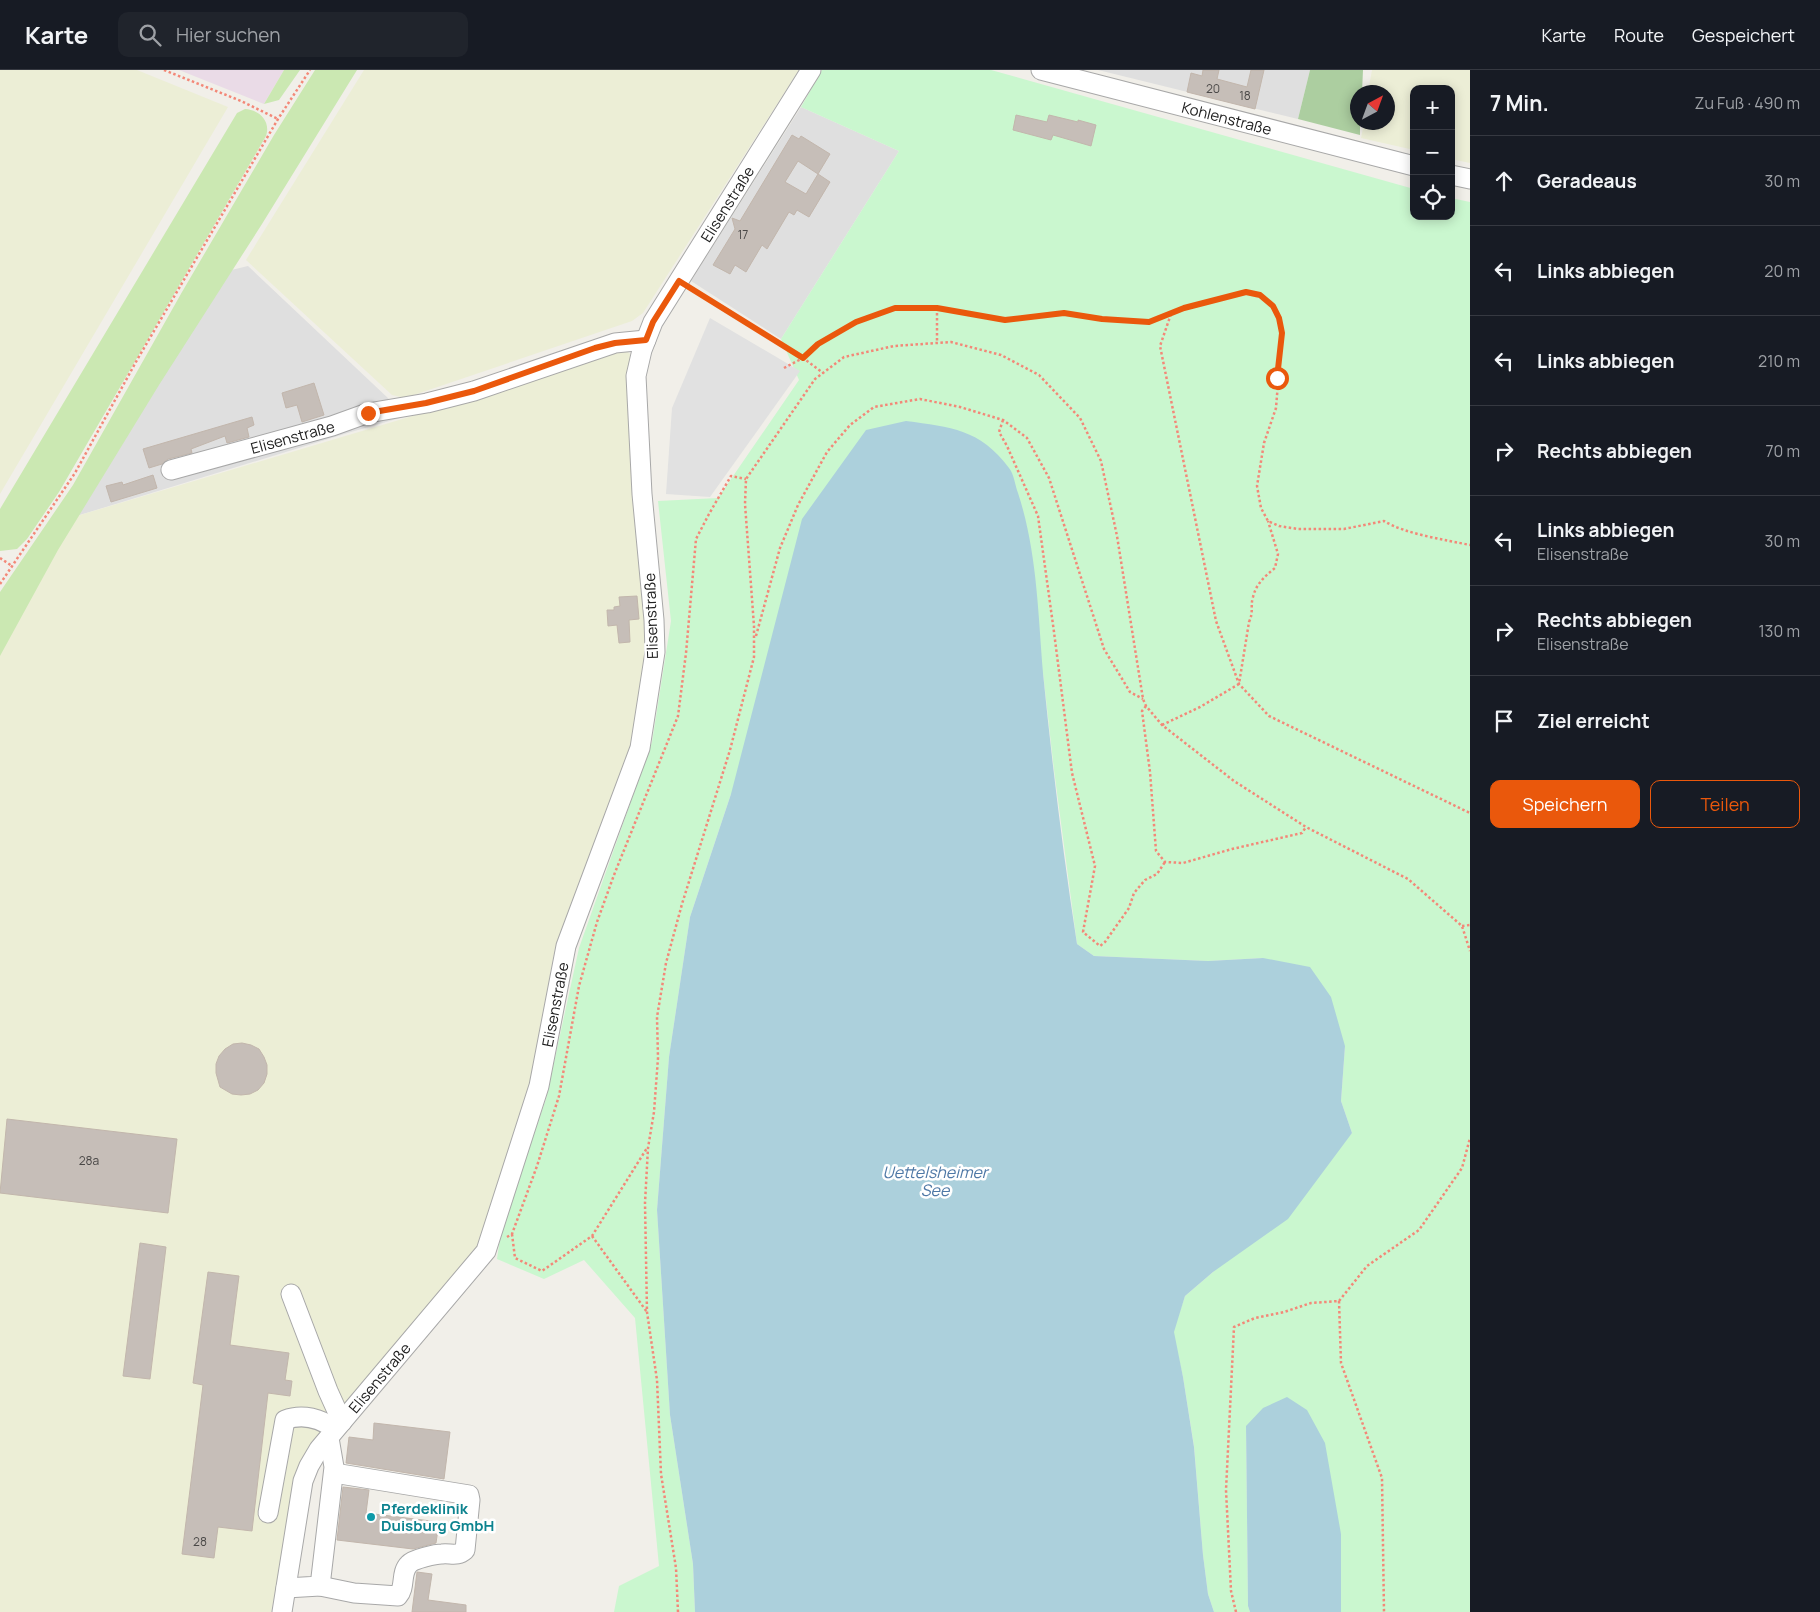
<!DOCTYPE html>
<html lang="de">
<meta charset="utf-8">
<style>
:root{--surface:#171b24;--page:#20242c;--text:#f1f3f6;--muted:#9ea1a6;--line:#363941;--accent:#ea580c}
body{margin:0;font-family:Manrope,sans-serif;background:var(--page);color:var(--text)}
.controls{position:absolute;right:15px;top:15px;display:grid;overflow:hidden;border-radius:10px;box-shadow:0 2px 12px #0003}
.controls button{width:45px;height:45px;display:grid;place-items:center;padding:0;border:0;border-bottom:1px solid var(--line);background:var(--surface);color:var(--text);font:25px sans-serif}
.compass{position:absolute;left:1350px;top:15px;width:45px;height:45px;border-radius:50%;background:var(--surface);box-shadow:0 2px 12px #0003;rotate:41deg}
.stop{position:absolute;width:15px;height:15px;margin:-11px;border:4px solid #ea580c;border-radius:50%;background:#fff}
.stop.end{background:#ea580c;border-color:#fff;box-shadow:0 1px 5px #0008}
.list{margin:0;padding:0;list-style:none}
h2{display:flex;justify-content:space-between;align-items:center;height:65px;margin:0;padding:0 20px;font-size:21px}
h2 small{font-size:16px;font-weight:400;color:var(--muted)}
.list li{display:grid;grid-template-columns:32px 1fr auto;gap:15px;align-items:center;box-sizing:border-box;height:90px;padding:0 20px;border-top:1px solid var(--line)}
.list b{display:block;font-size:19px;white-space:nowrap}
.list p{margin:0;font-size:16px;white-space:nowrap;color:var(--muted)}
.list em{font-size:16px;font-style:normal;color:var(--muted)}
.actions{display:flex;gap:10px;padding:15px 20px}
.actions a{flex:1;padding:11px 0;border:1px solid var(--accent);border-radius:10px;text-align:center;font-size:18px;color:var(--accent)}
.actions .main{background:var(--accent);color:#fff}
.icon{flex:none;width:28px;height:28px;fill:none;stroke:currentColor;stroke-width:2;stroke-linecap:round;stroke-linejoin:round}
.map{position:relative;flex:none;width:1470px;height:1542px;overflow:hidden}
header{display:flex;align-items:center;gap:30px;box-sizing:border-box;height:70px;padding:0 25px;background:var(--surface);border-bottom:1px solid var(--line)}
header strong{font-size:24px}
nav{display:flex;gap:28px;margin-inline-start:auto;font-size:18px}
.search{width:350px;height:45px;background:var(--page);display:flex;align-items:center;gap:12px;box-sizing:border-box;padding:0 18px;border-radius:10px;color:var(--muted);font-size:19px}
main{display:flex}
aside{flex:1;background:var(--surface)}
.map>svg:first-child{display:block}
</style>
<header>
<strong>Karte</strong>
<div class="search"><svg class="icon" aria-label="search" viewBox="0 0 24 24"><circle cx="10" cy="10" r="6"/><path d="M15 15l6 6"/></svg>Hier suchen</div>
<nav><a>Karte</a><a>Route</a><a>Gespeichert</a></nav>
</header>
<main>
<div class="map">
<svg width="1470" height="1542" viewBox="0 0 1470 1542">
<rect width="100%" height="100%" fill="#f1efe9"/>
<!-- residential -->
<path fill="#dfdfdf" d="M1098,0h212l-12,49z
M801,37l98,44 -118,188 -90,-58z
M248,196l159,150 -56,16 -281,86 153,-246z"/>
<!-- industrial -->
<path fill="#eadbe7" d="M179,0h105l-20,34z"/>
<!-- farmland -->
<path fill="#eceed6" d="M0,0h137l91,37 -228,387z
M364,0h435l-156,243 -11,8 -227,77 -13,-3 -146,-135z
M1372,0h98v93l-19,-4v-70h-37v61l-53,-12 3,-15 24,-1v-30h-20z
M625,279l6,6 16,286 -14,105 -78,202 -26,142 -49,155 -178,214 -31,153h-271v-965l70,-129 396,-118z"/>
<!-- grass -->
<path fill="#cbe8b2" d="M284,0h16l-21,30 -15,4z
M315,0h42l-95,154 -103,161 -101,165 -58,106v-64l73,-107 109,-193 92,-157z
M245,39c15,1 26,13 21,27l-207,356 -32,47 -10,10 -17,2v-42l237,-396z"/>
<!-- forest -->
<path fill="#accea0" d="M1310,0h53l-1,22h-4v30l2,1v12l-62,-16z"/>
<!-- park -->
<path fill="#caf7cf" d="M822,0h169l423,119v27h37v-18l19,4v1410h-129v-78l-95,-108 2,180 2,6h-36l-6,-18 -5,-39 -9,-109 -11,-69 -10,-45 12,-36 28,-24 139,-139 -11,-32 4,-55 -82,-88 -55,3 -114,-5 -17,-12 -23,-174 -11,-97 -312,121 -41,123 -21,140 -12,153 13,205 23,149 2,48h-81l5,-26 40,-20 -24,-248 -51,-58 -40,19 -47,-20 4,-28 45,-132 33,-151 73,-206 19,-121 -13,-120 60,-3 81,-118 -18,-41 118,-188 -98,-44z"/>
<!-- parking -->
<path fill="#e1e1e1" d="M710,248l90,53 -90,126 -44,-3 6,-86z"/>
<!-- water -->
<path fill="#acd0dc" d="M906,351c45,6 74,8 103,47 5,6 6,17 9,25 19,58 20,119 25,180 9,90 20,181 34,271l17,12 114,5 55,-3 47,9 21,30 14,49 -4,55 11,32 -64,86 -75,53 -28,24 -11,36 9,45 11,70 9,108 5,39 6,18h-519l-2,-48 -23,-149 -13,-205 12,-153 21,-140 41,-123 71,-275 64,-89z
M1287,1327l20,13 18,33 16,91v78h-91l-2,-6 -2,-180 17,-18z"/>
<!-- building -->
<path fill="#c6beb8" stroke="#c2b6ac" d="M1203,0h16l-2,9 30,8 4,-17h13l-9,39 -68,-17 4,-19 11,3z
M1016,45l31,7 2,-7 29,7v-2l18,5 -5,21 -38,-11 -2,5 -38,-10z
M792,65l7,4 2,-3 29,18 -12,20 -20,-13 -13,21 21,12 12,-20 12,8 -21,35 -12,-7 -3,5 -5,-3 -22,37 -5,-4 -16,27 -11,-7 -5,9 -17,-9 22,-36 -3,-11 8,3z
M314,313l10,32 -22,7 -5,-17 -11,3 -4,-15z
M252,347l2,8 -7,3 2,9 -22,6 -2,-7 -34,13 1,4 -24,6 -6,5 -13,4 -6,-19z
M153,405l4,13 -46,14 -5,-16 16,-4 1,3z
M637,526l2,23 -10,1 1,22 -11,1 -2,-18 -9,1 -1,-16h7v-3l6,-1 -1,-9z
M242,973l9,2 8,4 5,8 3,8v9l-3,9 -6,7 -8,4 -9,1 -9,-1 -12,-7 -4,-14v-9l3,-8 6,-7 8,-5z
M7,1049l170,20 -9,74 -168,-20z
M140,1173l26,4 -16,132 -27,-3z
M208,1202l31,4 -9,69 59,8 -4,27 7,1 -2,15 -22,-3 -16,138 -34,-4 -4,31 -32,-4 21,-169 -10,-2z
M374,1353l76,9 -6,47 -98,-16 3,-26 24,3z
M343,1417l26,3 -3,23 73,9 -3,21 -23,6 -76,-9z
M417,1502l15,2 -4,26 38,5v7h-54z"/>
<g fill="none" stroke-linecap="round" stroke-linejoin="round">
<!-- minor casing -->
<g stroke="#a8a8a8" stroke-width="21">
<g id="minor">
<path id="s1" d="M1041,0l373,96"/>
<path d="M1451,105l19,4"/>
<path id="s2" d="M171,400l161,-44 36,-13 59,-10 47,-12 141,-48 31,-3"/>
<path d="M291,1224l37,97 14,31"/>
<path d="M268,1443l17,-93c18,-7 36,-1 50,9"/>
<path d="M320,1516l34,7 44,3c8,-9 2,-23 11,-32 4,-5 27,-10 33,-10 9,-1 15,3 23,-4l5,-50 -1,-5 -135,-22"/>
<path d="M286,1518l34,-2 14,-119 -5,-29"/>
<path id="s3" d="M282,1542l21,-131 6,-15 10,-17 167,-198 53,-165 27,-140 74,-198 15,-96 -1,-32 -12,-126 -6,-118 6,-26 11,-28 158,-252"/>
</g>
</g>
<!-- path -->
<path stroke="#f38878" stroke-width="2.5" stroke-dasharray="2.5 2.5" stroke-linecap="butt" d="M164,0l77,31 37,18
M692,219l111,69 20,15
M937,238v35
M1171,244l-11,32 56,275 23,63 30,32 201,97
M784,298l19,-10 15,-14 38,-22 39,-14h42l68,12 59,-7 37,6 48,3 35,-14 62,-16 14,3 13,11 6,12 3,15 -6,75 -12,35 -7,43 4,22 7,13 11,5 19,3h46l40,-8c21,13 62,19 86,24
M1003,350l-4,12 8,14 31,70 16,116 18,141 23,93 -12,66 17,14 5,-4 24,-34 5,-15 11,-13 12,-6 8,-12
M0,488l12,8
M0,514l75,-111 62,-113 141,-241 32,-49
M756,566l24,-88 18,-43 29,-53 23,-27 24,-18 46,-8 40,8 43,13 24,18 22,40 55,171 26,43 13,7
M1146,636l-4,5 8,61 6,79 9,11 18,1 49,-14 70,-16 4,-6
M1162,655l38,-18 39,-23 10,-62c5,-11 1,-15 4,-25 3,-13 12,-21 22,-29l3,-14 -10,-33
M1462,856l8,-1
M512,1164l3,24 27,13 50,-35 55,-88
M592,1166l55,76
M507,1167l5,-3 25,-68 22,-70 20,-110 18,-64 17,-47 64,-159 8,-63 10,-114 13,-25 22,-38 15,3
M1339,1231l2,62 41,115 2,134
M678,1542l-2,-44 -15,-94 -4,-94 -10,-68 -2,-109 3,-55 6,-36 4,-54 -1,-41 9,-54 16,-59 48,-154 24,-93v-31l-9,-122 1,-25 69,-100 29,-22 50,-11 57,-4 50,13 38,20 41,43 21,43 16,75 26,163 3,7 16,19 72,56 72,46 102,52 54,47 8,25
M1236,1542l-5,-21 -5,-101 8,-163 21,-9 29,-6 27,-9 28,-2 28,-35 52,-36 43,-62 8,-30"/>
<!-- minor -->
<use href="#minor" stroke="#fff" stroke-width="19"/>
</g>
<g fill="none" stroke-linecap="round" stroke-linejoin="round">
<!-- route -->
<path stroke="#ea580c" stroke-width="6" d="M368,343l58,-10 48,-12 121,-43 20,-5 31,-3 7,-18 26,-41 124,77 15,-14 38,-22 39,-14h42l68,12 59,-7 38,6 47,3 35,-14 62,-16 14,3 13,11 6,12 3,15 -5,45"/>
</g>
<!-- markers -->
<circle fill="#0f9aa8" stroke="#fff" stroke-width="2" cx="371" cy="1447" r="5"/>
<g text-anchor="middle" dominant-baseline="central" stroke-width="5" stroke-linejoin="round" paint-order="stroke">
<!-- number labels -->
<g font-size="12" fill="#4a4847">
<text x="1213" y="18">20</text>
<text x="1245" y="25">18</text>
<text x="743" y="164">17</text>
<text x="89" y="1090">28a</text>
<text x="200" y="1471">28</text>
</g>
<!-- street labels -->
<g font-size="15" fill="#212121" stroke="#fff">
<text stroke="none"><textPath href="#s1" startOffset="192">Kohlenstraße</textPath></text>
<text stroke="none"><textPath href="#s3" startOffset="1525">Elisenstraße</textPath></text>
<text stroke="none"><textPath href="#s2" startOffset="126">Elisenstraße</textPath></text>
<text transform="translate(651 546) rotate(-92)">Elisenstraße</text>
<text stroke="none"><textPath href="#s3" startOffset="684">Elisenstraße</textPath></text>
<text stroke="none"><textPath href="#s3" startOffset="262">Elisenstraße</textPath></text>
</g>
<!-- culture labels -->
<g font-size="15" font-weight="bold" fill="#0d838f" stroke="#fff" text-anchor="start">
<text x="381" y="1438">Pferdeklinik<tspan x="381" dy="17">Duisburg GmbH</tspan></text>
</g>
<!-- water labels -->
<g font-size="16" font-style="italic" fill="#4e78a6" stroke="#fff">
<text x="935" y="1102">Uettelsheimer<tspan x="935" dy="18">See</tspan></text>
</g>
</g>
</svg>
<div class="controls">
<button>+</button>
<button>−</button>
<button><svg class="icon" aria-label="locate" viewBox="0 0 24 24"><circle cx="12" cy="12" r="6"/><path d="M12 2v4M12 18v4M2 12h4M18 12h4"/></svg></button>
</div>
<svg class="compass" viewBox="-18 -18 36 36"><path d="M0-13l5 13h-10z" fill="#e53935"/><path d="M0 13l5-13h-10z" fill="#9ea1a6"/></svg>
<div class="stop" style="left:1277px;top:308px"></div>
<div class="stop end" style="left:368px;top:343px"></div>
</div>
<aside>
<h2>7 Min.<small>Zu Fuß · 490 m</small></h2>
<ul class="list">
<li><svg class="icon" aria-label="ahead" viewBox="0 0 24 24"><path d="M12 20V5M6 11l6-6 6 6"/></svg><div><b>Geradeaus</b></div><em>30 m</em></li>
<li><svg class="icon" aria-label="left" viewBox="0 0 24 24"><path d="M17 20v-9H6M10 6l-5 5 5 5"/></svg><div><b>Links abbiegen</b></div><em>20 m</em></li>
<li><svg class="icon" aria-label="left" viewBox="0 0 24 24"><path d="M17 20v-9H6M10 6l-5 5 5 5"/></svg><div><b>Links abbiegen</b></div><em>210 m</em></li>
<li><svg class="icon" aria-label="right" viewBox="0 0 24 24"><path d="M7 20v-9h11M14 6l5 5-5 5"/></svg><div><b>Rechts abbiegen</b></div><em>70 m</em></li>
<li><svg class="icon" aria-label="left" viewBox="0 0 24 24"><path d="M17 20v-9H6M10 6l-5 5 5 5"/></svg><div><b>Links abbiegen</b><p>Elisenstraße</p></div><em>30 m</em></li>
<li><svg class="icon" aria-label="right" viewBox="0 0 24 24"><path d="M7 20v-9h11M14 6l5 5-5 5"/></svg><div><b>Rechts abbiegen</b><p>Elisenstraße</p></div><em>130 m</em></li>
<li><svg class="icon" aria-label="arrive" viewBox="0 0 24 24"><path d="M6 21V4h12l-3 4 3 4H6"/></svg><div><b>Ziel erreicht</b></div></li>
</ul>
<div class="actions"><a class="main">Speichern</a><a>Teilen</a></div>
</aside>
</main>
